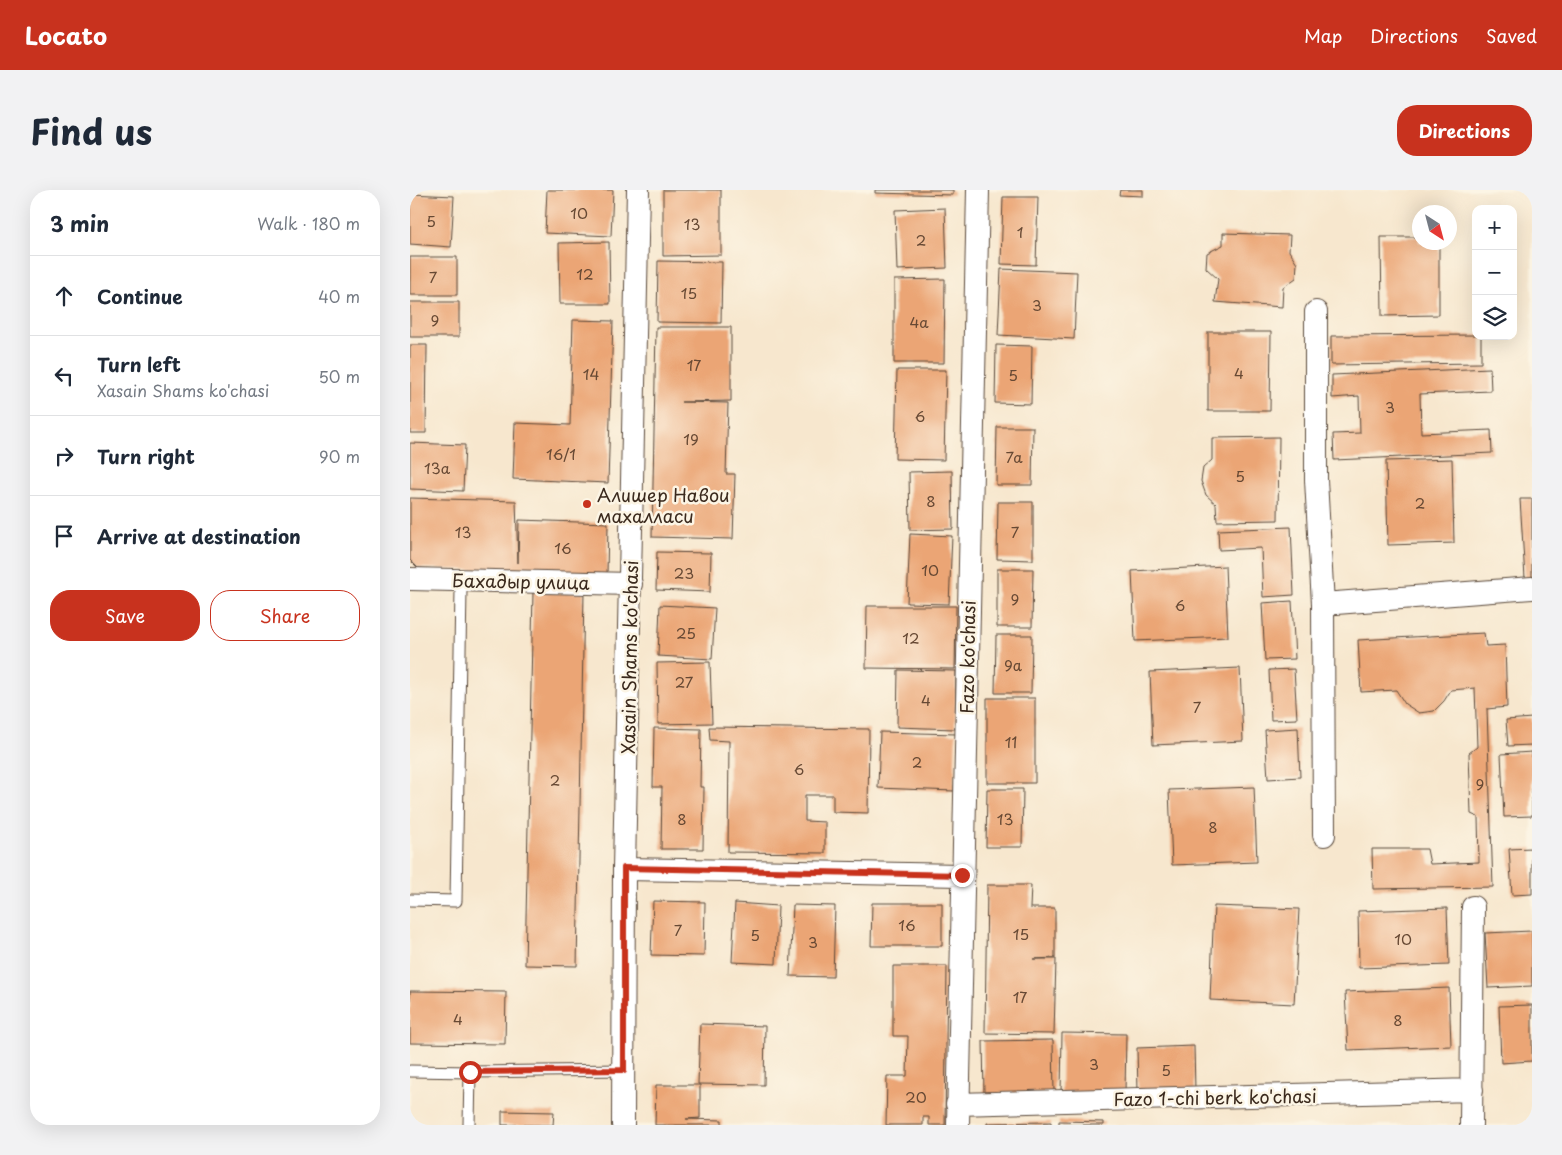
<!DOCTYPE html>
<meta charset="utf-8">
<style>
:root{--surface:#fff;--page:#f2f2f3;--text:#1f2937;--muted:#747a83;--line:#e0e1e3;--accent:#c8321e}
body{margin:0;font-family:"Playpen Sans",sans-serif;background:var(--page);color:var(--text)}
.controls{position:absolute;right:15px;top:15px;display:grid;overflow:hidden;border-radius:10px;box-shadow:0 5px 20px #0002}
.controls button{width:45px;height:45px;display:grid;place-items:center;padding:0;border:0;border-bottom:1px solid var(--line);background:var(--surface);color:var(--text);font:25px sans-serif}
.compass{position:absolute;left:1002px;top:15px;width:45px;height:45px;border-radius:50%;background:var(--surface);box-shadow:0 5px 20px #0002;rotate:144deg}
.stop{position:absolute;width:15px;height:15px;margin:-11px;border:4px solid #c8321e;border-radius:50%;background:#fff}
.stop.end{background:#c8321e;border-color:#fff;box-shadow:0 1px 5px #0008}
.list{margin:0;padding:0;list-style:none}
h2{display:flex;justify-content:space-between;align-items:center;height:65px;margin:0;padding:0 20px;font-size:21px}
h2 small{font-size:16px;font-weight:400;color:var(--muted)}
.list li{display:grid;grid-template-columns:32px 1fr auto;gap:15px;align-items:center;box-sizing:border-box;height:80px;padding:0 20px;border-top:1px solid var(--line)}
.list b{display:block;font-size:19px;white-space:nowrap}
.list p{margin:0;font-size:16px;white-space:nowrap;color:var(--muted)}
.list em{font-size:16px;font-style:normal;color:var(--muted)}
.actions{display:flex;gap:10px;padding:15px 20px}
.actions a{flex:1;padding:11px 0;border:1px solid var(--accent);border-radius:20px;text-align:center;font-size:18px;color:var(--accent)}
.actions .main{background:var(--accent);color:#fff}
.icon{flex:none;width:28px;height:28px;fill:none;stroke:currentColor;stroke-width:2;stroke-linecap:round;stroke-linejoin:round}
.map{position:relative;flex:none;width:1122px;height:935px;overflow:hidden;border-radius:20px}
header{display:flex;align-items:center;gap:30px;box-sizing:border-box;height:70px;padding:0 25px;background:var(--accent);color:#fff}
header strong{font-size:24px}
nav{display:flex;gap:28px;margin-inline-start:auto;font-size:18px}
.intro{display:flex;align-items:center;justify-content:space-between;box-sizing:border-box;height:120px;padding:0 30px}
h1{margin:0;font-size:35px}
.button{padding:12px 22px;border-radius:20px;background:var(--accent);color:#fff;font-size:18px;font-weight:700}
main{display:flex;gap:30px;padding:0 30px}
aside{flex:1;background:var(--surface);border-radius:20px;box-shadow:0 5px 20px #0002}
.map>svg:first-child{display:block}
</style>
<header>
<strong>Locato</strong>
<nav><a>Map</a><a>Directions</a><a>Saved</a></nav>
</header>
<div class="intro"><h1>Find us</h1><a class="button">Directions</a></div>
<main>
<aside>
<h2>3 min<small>Walk · 180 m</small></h2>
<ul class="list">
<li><svg class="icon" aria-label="ahead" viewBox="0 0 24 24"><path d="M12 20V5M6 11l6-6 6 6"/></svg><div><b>Continue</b></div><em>40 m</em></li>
<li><svg class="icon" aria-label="left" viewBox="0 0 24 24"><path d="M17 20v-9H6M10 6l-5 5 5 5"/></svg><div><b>Turn left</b><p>Xasain Shams ko'chasi</p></div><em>50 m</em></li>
<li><svg class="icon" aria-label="right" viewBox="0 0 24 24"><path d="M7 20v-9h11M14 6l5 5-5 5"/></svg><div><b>Turn right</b></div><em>90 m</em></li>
<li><svg class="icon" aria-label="arrive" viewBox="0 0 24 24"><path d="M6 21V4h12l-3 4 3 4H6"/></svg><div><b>Arrive at destination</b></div></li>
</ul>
<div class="actions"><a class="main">Save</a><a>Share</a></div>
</aside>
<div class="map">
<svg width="1122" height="935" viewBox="0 0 1122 935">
<rect width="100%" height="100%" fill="#fcf5e5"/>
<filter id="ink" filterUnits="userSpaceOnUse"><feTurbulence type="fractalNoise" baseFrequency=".02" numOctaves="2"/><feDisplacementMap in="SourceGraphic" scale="10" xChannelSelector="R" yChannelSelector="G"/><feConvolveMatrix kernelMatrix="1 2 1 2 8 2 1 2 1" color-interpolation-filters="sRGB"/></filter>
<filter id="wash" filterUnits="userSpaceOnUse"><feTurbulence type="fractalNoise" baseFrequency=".0096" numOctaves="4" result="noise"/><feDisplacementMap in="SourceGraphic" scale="20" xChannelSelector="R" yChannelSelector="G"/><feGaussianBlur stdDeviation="1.12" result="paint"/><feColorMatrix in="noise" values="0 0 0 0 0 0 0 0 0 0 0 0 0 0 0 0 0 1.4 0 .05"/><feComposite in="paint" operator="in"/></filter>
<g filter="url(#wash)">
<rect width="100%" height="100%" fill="#f7e7ce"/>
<g id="blocks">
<!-- building -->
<path fill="#eba575" d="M137,0h66l-2,46 -66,-3z
M253,0h58v65l-58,1z
M465,0h78v5l-78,-2z
M710,0h23v6l-24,-1z
M0,4l44,2 -3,51 -41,-3z
M593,7h35l-2,68 -35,-1z
M535,18l2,60 -50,2 -2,-60z
M813,43l67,2 -1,16 8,12 -1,15 -13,9 -1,20 -67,-5 3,-23 -12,-11 1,-15 16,-8z
M971,47h38v5h20v73l-57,1z
M199,52l1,62h-50l-1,-61z
M0,67h47v38h-47z
M248,71l64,1 -1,61 -64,-1z
M591,79l76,3 -3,67 -76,-4z
M535,89l-1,84h-50v-83z
M0,112h49v35h-49z
M163,130l40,1 -5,162 -95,-4 2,-56 55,2z
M246,137h75v74l-50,1 47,1 -2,71h9l-2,65 -81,-2z
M798,142h63l-1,79h-62z
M1066,145l5,1v27l-150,2v-29z
M0,155h17l-1,88h-16z
M586,155l36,1 -1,58 -36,-1z
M1080,178l1,23 -71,3 1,39 70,-3 1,23 -158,7 -1,-26 27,-1 -1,-37 -27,2v-23z
M487,180h49l-2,90 -49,-1z
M587,237h36l-1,58h-36z
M869,247l-1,83 -61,1 -1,-17 -10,-9 -5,-14 2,-13 9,-8v-22z
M0,253l55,2 -2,46 -53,-2z
M1042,269l2,84 -66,2 -2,-84z
M542,281l1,58 -43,1 -1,-58z
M0,308l106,3 2,62 1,-43 89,3 -1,52 -189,-7 -8,-8z
M1110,309h12v79h-7z
M588,312h35v58l-36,-1z
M881,337l3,68 -31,2 -2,-49 -42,2 -1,-20z
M500,344l42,2 -3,68 -42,-1z
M247,362l54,1 -1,39 -54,-2z
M815,376l3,71 -93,4 -3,-70z
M587,379h36l-1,58h-35z
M123,402l51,1 -7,373 -52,-1z
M882,411l3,58 -30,1 -3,-57z
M250,415l55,3 -3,51 -54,-3z
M457,416h89l-1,63 -89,-1z
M1074,443l2,13 19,-1 2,62 -20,2 6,178 -120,2 -1,-40h55l3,15 49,-2 -1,-45 -7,-3 -2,-61 8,-6 -2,-59 -24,2 -7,11 -10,10 -15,2 -14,-9 -9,-14 -35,2 -3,-52z
M586,445h36l-1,58h-36z
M300,472l2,61 -54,1 -1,-61z
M830,478l3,73 -90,4 -3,-73z
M884,479l3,50 -26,1 -2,-50z
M488,480l58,1 -1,58 -58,-2z
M577,508h48v85h-48z
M1122,528v27l-24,1 -2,-26z
M299,537l160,2 -1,84 -35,-1v-17h-28v26l20,1v31l-97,-1 1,-111 -19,-1z
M244,538l47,1 -1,58h4l-1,62h-42l1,-62h-9z
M888,538l2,49 -32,2 -3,-49z
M470,542l76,2 -2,57 -76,-3z
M1122,562v64l-28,1 -3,-63z
M844,597l3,75 -85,3 -3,-75z
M577,599h36l-1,58h-36z
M1122,658v46l-20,1 -3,-46z
M577,695h44l-1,23h25v50l-22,1h23l-2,75 -69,-1z
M243,711l52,1 -1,54 -53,-1z
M325,713l43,3 -2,58 -44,-2z
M462,713h70v43h-71z
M383,715l42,1 -2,71 -43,-1z
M804,716l85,3 -5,95 -84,-4z
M1037,718l2,57 -90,3 -1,-57z
M1122,741v55l-44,2 -3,-55z
M483,776h54l-2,159h-16v-8h-6v8h-37l1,-49h20l1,-40h-15z
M1039,798l2,58 -103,4 -3,-58z
M0,801l96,1 -1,52 -95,-1z
M1122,815v56l-31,2 -2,-57z
M290,834l65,2 -1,59 -66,-1z
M652,843l64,1 -1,58 -64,1z
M643,850l1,53 -70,1 -1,-53z
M784,856l1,44 -57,2 -1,-44z
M246,895h44v33l-14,1 36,1v5h-67z
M92,921l52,1 -1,13h-51z
M649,931l45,1v3h-45z
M641,932v3h-64v-2z"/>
</g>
</g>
<g filter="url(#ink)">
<use href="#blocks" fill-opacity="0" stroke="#574638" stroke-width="1"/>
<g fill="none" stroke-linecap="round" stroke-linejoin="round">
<!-- service casing -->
<g stroke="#574638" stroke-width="13">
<path id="service" d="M0,710l46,1 5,-312
M0,881l60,1 154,-2
M59,935l1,-53"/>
</g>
<!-- minor casing -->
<g stroke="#574638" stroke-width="24">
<path id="minor" d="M906,122v168l7,124 1,231
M0,389l221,5
M913,414l209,-16
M214,679l338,6
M547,914l515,-14
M213,935l1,-256 14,-679
M548,935l20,-935
M1061,935l2,-218"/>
</g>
<!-- service -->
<use href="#service" stroke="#fff" stroke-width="11"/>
<!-- minor -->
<use href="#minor" stroke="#fff" stroke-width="22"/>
</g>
</g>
<g fill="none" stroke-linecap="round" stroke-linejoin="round" filter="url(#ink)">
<!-- route -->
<path stroke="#c8321e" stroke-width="6" d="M60,882l154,-2v-202l338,7"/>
</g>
<!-- markers -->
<circle fill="#c8321e" stroke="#fcf5e5" stroke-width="2" cx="177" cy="314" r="5"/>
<g text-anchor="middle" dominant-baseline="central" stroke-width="5" stroke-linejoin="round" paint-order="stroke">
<!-- number labels -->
<g font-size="15" fill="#674934">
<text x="169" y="22">10</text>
<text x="21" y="30">5</text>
<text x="282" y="33">13</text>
<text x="610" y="41">1</text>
<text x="511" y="49">2</text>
<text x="175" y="83">12</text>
<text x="23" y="86">7</text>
<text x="279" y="102">15</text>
<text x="627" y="114">3</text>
<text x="25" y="129">9</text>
<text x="509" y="131">4a</text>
<text x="284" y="174">17</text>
<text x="829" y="182">4</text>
<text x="181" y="183">14</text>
<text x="603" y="184">5</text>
<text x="980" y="216">3</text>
<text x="510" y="225">6</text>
<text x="281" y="248">19</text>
<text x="151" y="263">16/1</text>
<text x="604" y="266">7a</text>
<text x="27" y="277">13а</text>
<text x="830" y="285">5</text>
<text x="521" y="310">8</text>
<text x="1010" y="312">2</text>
<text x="53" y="341">13</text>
<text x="605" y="341">7</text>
<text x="153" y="357">16</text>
<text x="520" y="379">10</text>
<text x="274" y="382">23</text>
<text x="605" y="408">9</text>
<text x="770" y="414">6</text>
<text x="276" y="442">25</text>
<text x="501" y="447">12</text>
<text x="603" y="474">9a</text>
<text x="274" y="491">27</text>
<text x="516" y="509">4</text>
<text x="787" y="516">7</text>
<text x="601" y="551">11</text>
<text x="507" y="571">2</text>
<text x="389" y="578">6</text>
<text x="145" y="589">2</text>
<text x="1070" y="593">9</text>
<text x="272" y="628">8</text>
<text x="595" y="628">13</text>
<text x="803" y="636">8</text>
<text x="497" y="734">16</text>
<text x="268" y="739">7</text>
<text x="611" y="743">15</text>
<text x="345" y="744">5</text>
<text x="993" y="748">10</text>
<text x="403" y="751">3</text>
<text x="610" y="806">17</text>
<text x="48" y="828">4</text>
<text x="988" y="829">8</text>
<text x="684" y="873">3</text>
<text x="756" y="879">5</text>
<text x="506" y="906">20</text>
</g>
<!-- poi labels -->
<g font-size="18" fill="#3b2a1e" stroke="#fcf5e5" text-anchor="start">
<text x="187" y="304">Алишер Навои<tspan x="187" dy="21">махалласи</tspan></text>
</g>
<!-- street labels -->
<g font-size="18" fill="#3b2a1e" stroke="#fcf5e5">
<text transform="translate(111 391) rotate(1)">Бахадыр улица</text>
<text transform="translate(219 467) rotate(-89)">Xasain Shams ko'chasi</text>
<text transform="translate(557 467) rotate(-89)">Fazo ko'chasi</text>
<text transform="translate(805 907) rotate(-1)">Fazo 1-chi berk ko'chasi</text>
</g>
</g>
</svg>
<div class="controls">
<button>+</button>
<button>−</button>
<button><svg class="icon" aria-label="layers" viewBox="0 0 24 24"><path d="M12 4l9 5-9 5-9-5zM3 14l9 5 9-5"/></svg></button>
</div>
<svg class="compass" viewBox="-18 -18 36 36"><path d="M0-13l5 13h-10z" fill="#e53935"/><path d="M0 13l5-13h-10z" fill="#747a83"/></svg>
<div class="stop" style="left:60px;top:882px"></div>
<div class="stop end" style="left:552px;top:685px"></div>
</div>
</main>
